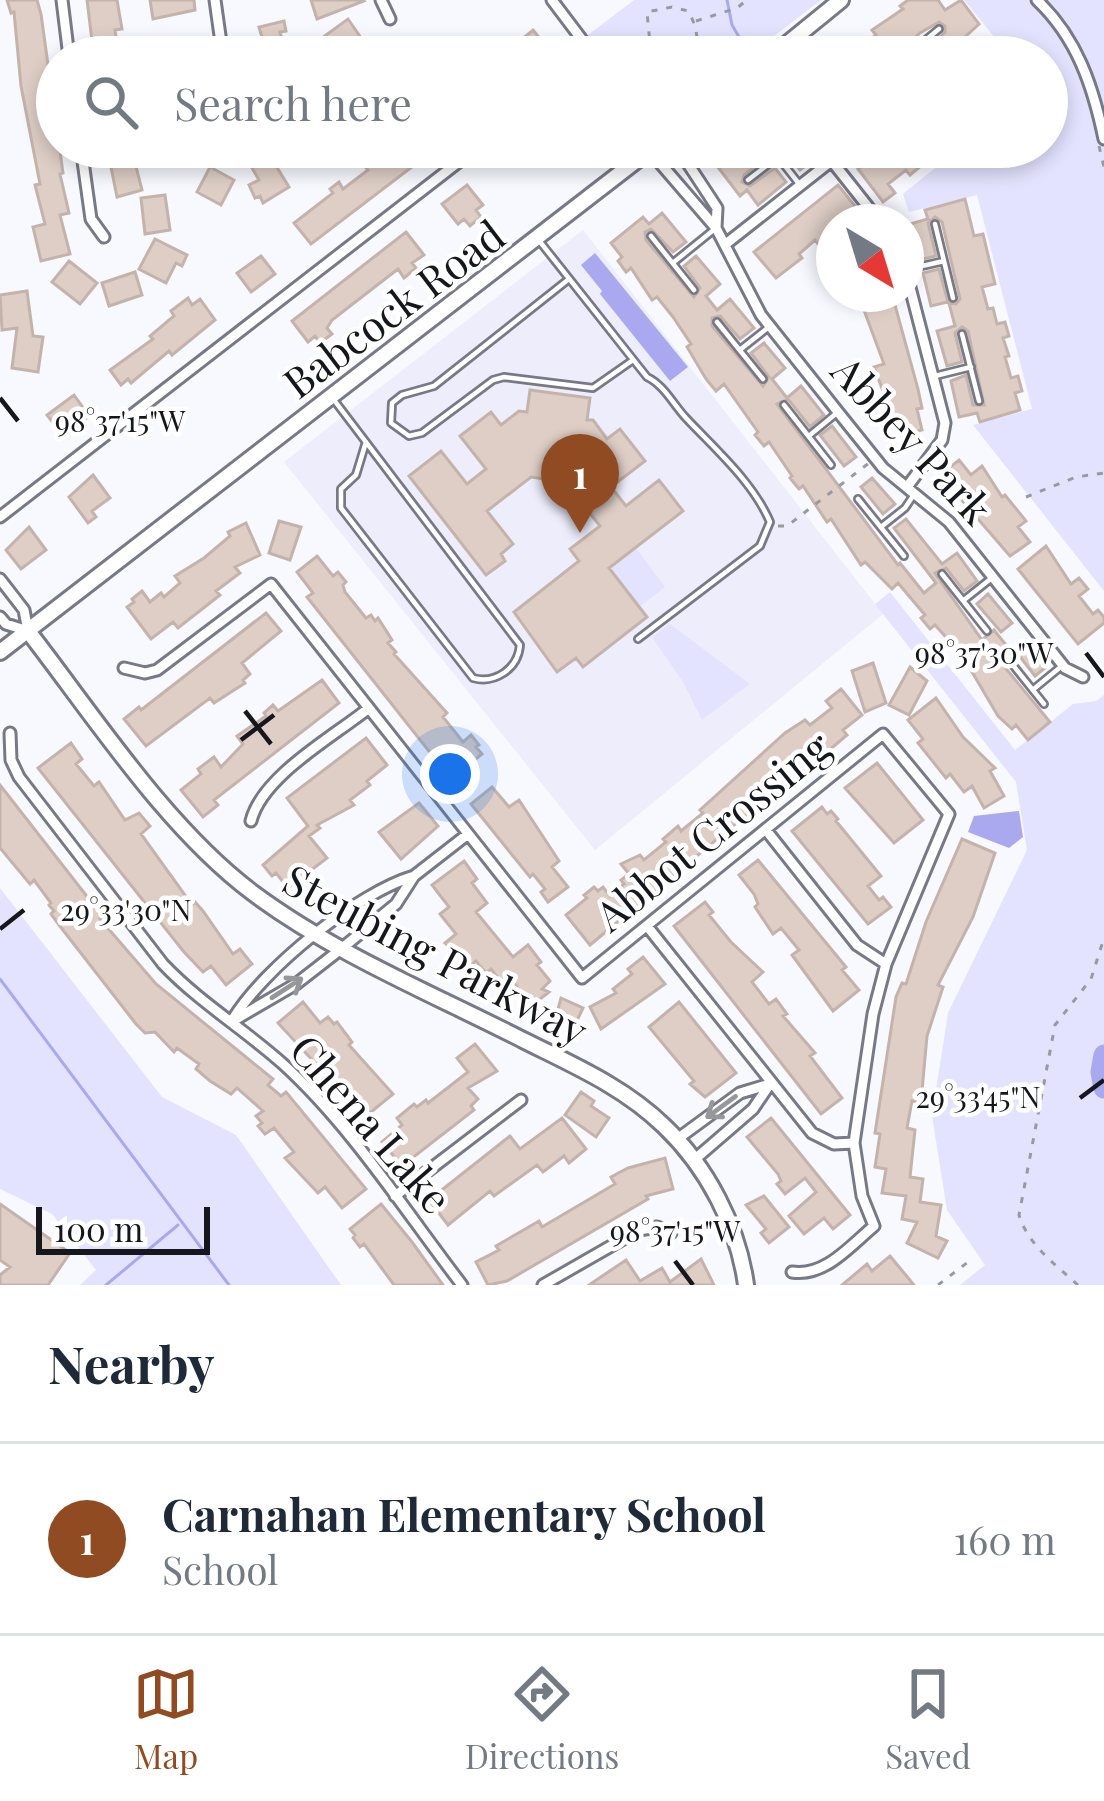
<!DOCTYPE html>
<meta charset="utf-8">
<style>
:root{--surface:#fff;--page:#f2f2f3;--text:#1f2937;--muted:#747a83;--line:#e0e1e3;--accent:#914b23}
body{margin:0;font-family:"Playfair Display",serif;background:var(--page);color:var(--text)}
.compass{position:absolute;left:816px;top:204px;width:108px;height:108px;border-radius:50%;background:var(--surface);box-shadow:0 6px 18px #0003;rotate:142deg}
.scale{position:absolute;left:36px;bottom:30px;width:174px;box-sizing:border-box;padding-left:12px;border:6px solid #16171c;border-top:0;font-size:33px;line-height:42px;white-space:nowrap;color:#16171c;-webkit-text-stroke:9px #fff;paint-order:stroke}
.you{position:absolute;left:450px;top:774px;width:42px;height:42px;margin:-30px;border:9px solid #fff;border-radius:50%;background:#1a73e8;box-shadow:0 0 0 18px #1a73e833}
.badge{display:grid;place-items:center;width:78px;height:78px;border-radius:50%;background:var(--accent);color:#fff;font-size:39px;font-weight:700}
.pin{position:absolute;translate:-50% -99px;filter:drop-shadow(0 3px 6px #0008)}
.pin::after{content:'';position:absolute;top:63px;width:42px;height:36px;background:inherit;clip-path:polygon(0 0,100% 0,50% 100%)}
.list{margin:0;padding:0;list-style:none}
h2{display:flex;justify-content:space-between;align-items:center;height:156px;margin:0;padding:0 48px;font-size:51px}
h2 small{font-size:39px;font-weight:400;color:var(--muted)}
.list li{display:grid;grid-template-columns:78px 1fr auto;gap:36px;align-items:center;box-sizing:border-box;height:192px;padding:0 48px;border-top:3px solid var(--line)}
.list b{display:block;font-size:45px;white-space:nowrap}
.list p{margin:0;font-size:39px;white-space:nowrap;color:var(--muted)}
.list em{font-size:39px;font-style:normal;color:var(--muted)}
.icon{flex:none;width:66px;height:66px;fill:none;stroke:currentColor;stroke-width:2;stroke-linecap:round;stroke-linejoin:round}
.map{position:relative;flex:none;width:1104px;height:1285px;overflow:hidden}
.search{position:absolute;background:var(--surface);box-shadow:0 6px 18px #0003;left:36px;right:36px;top:36px;height:132px;display:flex;align-items:center;gap:30px;box-sizing:border-box;padding:0 42px;border-radius:66px;color:var(--muted);font-size:45px}
.sheet{height:348px;background:var(--surface)}
nav{display:flex;justify-content:space-around;align-items:center;box-sizing:border-box;height:168px;border-top:3px solid var(--line);background:var(--surface);font-size:33px;color:var(--muted)}
nav a{display:grid;justify-items:center;gap:6px}
nav .on{color:var(--accent)}
.map>svg:first-child{display:block}
</style>
<div class="map">
<svg width="1104" height="1285" viewBox="0 0 1104 1285">
<rect width="100%" height="100%" fill="#f8f8ff"/>
<!-- built -->
<path fill="#ededfb" d="M583,230l300,384 -288,236 -311,-388z"/>
<!-- green -->
<path fill="#e3e3ff" d="M634,0h187l-74,57h-142l-17,-22z
M964,0h140v591l-131,-166 59,-16 -55,-214 -68,17 -6,-18 58,-47h86v-90h-70l-1,-4 20,-14z
M636,548l29,39 -26,20 -30,-39z
M890,592l125,158 58,-46 23,-3 8,-6v590h-144l25,-20 -38,-55 -15,-94 16,-103 79,-163 -11,-68 -141,-178z
M670,624l80,60 -48,36 -19,-38 -31,-45z
M0,888l162,209 74,38 105,150h-261l16,-15 -44,-56 -52,-25z"/>
<!-- water -->
<path fill="#aaa8ee" d="M595,253l93,114 -18,14 -70,-87 2,-3 -21,-26z
M1019,811l4,26 -14,11 -41,-16 6,-16z"/>
<g fill="none" stroke-linecap="round" stroke-linejoin="round">
<!-- stream -->
<path stroke="#aaa8ee" stroke-width="3" d="M727,0l5,25 13,22
M0,979l229,306
M106,1285l72,-60"/>
<!-- river -->
<path stroke="#aaa8ee" stroke-width="21" d="M1104,1055l-3,17 3,16"/>
</g>
<!-- building -->
<path fill="#decec6" stroke="#c3b3ab" stroke-width="3" d="M7,0h30l4,14 22,159 -3,1 9,39 -9,2 10,39 -29,7 -8,-34 12,-3 -10,-39 5,-1 -19,-98 -7,-74 -3,1z
M87,0h30l5,29 -7,1 4,27h-25z
M150,0h44l1,10 -42,9z
M311,0h52l1,1 -47,18z
M908,0h30l7,10 16,-10 18,24 -36,33h-23l25,-25v-6l-6,-4 -19,11 -27,24h-24l-8,-10 15,-12 -4,-5 31,-21 -3,-3z
M348,19l13,19 -27,19h-9l-10,-14z
M284,21l2,10 -6,1 5,18 -18,5 -8,-28z
M533,30l22,27h-44l14,-12 -4,-5z
M107,147h24l11,43 -25,7z
M390,147h48l-127,97 -17,-21 39,-30 -3,-4 9,-7 4,7 25,-19 -7,-8 7,-5 3,4z
M726,147h54l-36,28 -2,7 8,4 25,-18 11,14 -28,23 -11,-15 -7,6 -26,-34 15,-11z
M798,147h33l-31,23 -10,-13z
M885,147h51l-18,13 4,5 -12,10 -4,-5 -18,14 7,9 -12,9 -25,-33z
M270,156l19,31 -26,16 -3,-7 -5,2 -6,-13 10,-5 -7,-12z
M210,167l24,13 -13,25 -24,-13z
M467,185l16,20 -7,5 5,7 -11,9 -6,-7 -6,5 -16,-20z
M838,185l21,26 -14,11h-11v11l-15,12 -4,-5 -16,14 3,4 -26,20 -22,-26z
M165,195l5,35 -25,4 -4,-36z
M965,199l9,37 9,-2 12,50 -13,3 6,22 5,-1 4,16 8,-2 4,14 -6,2 6,18 -4,1 6,21 7,-2 4,15 -7,2 5,17 -40,12 -3,-9 -18,4 -8,-36 15,-6 7,30h11l-16,-74 -6,-4 -7,6 7,29 -15,4 -10,-35 18,-5 -6,-23 7,1 4,-5 -18,-77 -7,-5 -7,6 8,33 -17,4 -9,-36 18,-5 -3,-9z
M662,213l24,29 -13,10 -22,-23 -6,3 1,8 48,57 6,-9 -16,-22 12,-10 24,28 -14,12 11,14 13,-11 24,29 -14,11 -20,-23 -8,2v8l51,60 6,-9 -18,-24 13,-10 21,25 -13,11 15,19 14,-12 23,29 -14,12 -22,-28 -11,5 121,161 2,-2 24,30 12,-10 -42,-55 12,-9 36,45 15,-11 20,28 -13,10 -18,-23 -11,5 47,67 12,-10 20,25 -11,10 47,57 -22,18 -12,-15 -4,4 -14,-13 -36,-61 -27,-30 -5,4 -9,-11 4,-3 -27,-32 -6,6 -27,-27 -4,3 -30,-46 -4,3 -24,-36 -4,3 -9,-11 2,-2 -23,-34 -5,4 -9,-11 3,-3 -34,-48 -8,7 -10,-12 -19,-32 4,-3 -18,-27 -16,-20 -5,3 -21,-32 -5,4 -8,-11 4,-4 -11,-14 32,-26 6,7z
M406,232l18,23 -12,8 4,5 -12,10 -6,-9 -66,51 -5,8 5,6 -12,9 -5,-7 -7,6 -16,-21z
M155,239l32,16 -5,11 -6,-3 -10,20 -27,-14z
M261,256l14,18 -24,18 -14,-19z
M69,261l28,22 -17,21 -28,-22z
M939,269l9,33 -17,4 -8,-33z
M135,272l7,23 -33,11 -7,-23z
M27,291l6,45 10,1 -5,35 -26,-4 5,-40 -15,2 -2,-35z
M858,294h34l26,95 4,19 -5,1 5,21 -23,6 -6,-21 -6,2 -4,-14 4,-1 -13,-35 10,-3z
M188,298l4,7 8,-6 15,21 -43,35 -3,-4 -38,32 -3,-4 -7,6 -11,-15 43,-31 -3,-3 24,-20 -3,-5z
M530,390l60,8 -3,22h6l14,19 13,-10 25,32 -34,26 15,19 33,-26 24,31 -74,57 38,49 -64,50 -7,-9 -19,14 -43,-60 65,-51 -9,-12 30,-23 -35,-44 -34,-5 -44,34 26,33 -12,10 4,7 -19,14 -77,-99 32,-25 26,33 19,-15 -26,-33 31,-24 10,13 18,-14 8,1z
M74,395l15,21 -25,21 -17,-22z
M832,426l24,31 -12,9 -24,-31z
M959,460l12,15 11,-9 20,31 3,-2 21,26 -8,6 12,15 -20,14 -70,-81z
M93,475l17,23 -18,13 4,6 -8,6 -19,-26z
M872,478l23,26 -12,10 -22,-27z
M279,521l22,6 -11,33 -21,-7z
M246,523l14,32 -25,12 5,6 -24,18 4,4 -42,33 -5,-6 -22,17 -24,-32 7,-5 -2,-3 10,-8 8,11 11,-9 3,4 16,-14 -5,-7 29,-18 26,-22 -2,-4z
M29,527l17,23 -25,19 -15,-19z
M1046,546l25,38 8,-6 9,11 -9,7 14,18 5,-4 6,7v6l-26,21 -60,-75z
M317,556l16,20 5,-4 8,10 -3,3 2,7 21,26 5,-3 4,6 3,-3 14,22 -4,3 8,9 -2,2 53,59 -4,4 20,25 8,-7 8,10 -3,2 6,7 -31,25 -144,-182 6,-4 -16,-21z
M988,594l24,29 -11,9 -24,-28z
M266,613l15,18 -39,32 8,11 -7,6 2,3 -31,20 -4,-5 -64,48 -22,-27 15,-12 2,3z
M1026,640l20,27 -11,9 -21,-27z
M873,663l13,40 -21,9 -13,-41z
M910,667l17,14 -18,34 -20,-10z
M322,680l17,23 -125,97 4,5 -15,12 -22,-27 20,-16 -3,-5 16,-12 7,10 22,-23 -6,-8 29,-20 -2,-3 9,-8 5,6z
M841,689l21,26 -19,15 4,5 -46,39 -2,-3 -209,174 -24,-30 21,-17 -3,-3 10,-8 4,4 5,-4 7,9 14,-12 -3,-4 8,-6 -8,-10 19,-9 4,5 22,-18 -3,-3 15,-13 3,5 22,-18 -3,-3 85,-77 20,-13 5,5 22,-17 -6,-7z
M936,698l27,39 32,31 -5,3 14,25 -20,12 -12,-22 -8,6 -14,-18 -4,4 -28,-35 5,-4 -15,-19z
M366,738l21,27 -20,16 3,4 -20,15 4,5 -37,20 3,3 -11,8 18,22 -39,30 -12,-15 -4,3 -9,-11 45,-39 -21,-28z
M71,743l11,16 -6,5 18,22 5,-4 26,38 14,-7 11,13 -9,8 51,71 3,-3 8,9 30,43 7,-5 12,15 -26,21 -15,-19 -8,6 -19,-20 -146,-184z
M877,763l46,57 -29,23 -49,-55z
M0,785l103,132 -3,2 56,65 117,95 -5,6 13,11 5,-4 80,97 -24,19 -17,-21 -7,6 -33,-35 9,-6 -20,-24 -9,6 -7,-8 4,-3 -6,-7 7,-5 -26,-23 -6,6 -21,-13 -14,-12 3,-5 -22,-16 -3,4 -19,-20 -10,1 -9,-9 -77,-99 -8,-11 3,-3 -5,-6 2,-2 -17,-23 -4,4 -30,-36z
M492,787l17,20 10,-7 40,61 -7,6 16,20 -20,15 -7,-10 4,-3 -12,-15 -3,3 -59,-73z
M419,803l19,23 -37,33 -22,-27z
M822,807l5,7 4,-3 7,8 -2,2 45,55 -13,10 11,14 4,-3 8,10 -23,17 -76,-93z
M962,839l33,14 -22,64 -35,68 5,2 -16,49 -6,66 -9,-1 -5,27 8,2 -5,47 13,2 -3,23 21,3 -5,31 11,5 -9,17 -31,-15 10,-21 -15,-3 4,-23 -24,-3 4,-24 -11,-2 5,-33 -5,-1 21,-136 6,-14 4,1 20,-62z
M758,860l88,107 -4,3 17,20 -26,21 -41,-56 7,-5 -18,-22 -8,6 -18,-27 3,-3 -4,-10 -15,-19z
M464,861l13,18 -5,4 15,20 -11,9 37,45 15,-12 13,17 -4,3 13,16 -8,8 7,3 -13,10 -5,-5 -4,3 -13,-17 -7,6 -16,-20 -5,4 -10,-12 -5,4 -26,-22 11,-9 -16,-20 9,-7 -17,-22z
M705,902l8,10 -4,3 22,27 32,30 -11,10 17,22 7,-5 11,15 -4,2 32,37 -5,3 32,42 -21,16 -147,-188z
M643,957l22,27 -64,45 -11,-22 26,-14 -3,-4 19,-15 -4,-5z
M561,998l22,10 -12,25 -16,-13z
M303,1002l17,21 8,-6 6,7 3,-2 15,20 -3,3 44,49 -28,23 -87,-94z
M679,1002l57,71 -31,24 -15,-13 4,-3 -45,-54z
M475,1044l22,27 -29,17 10,11 -7,7 3,4 -72,56 -20,-24 20,-17 -5,-7 17,-14 3,3 9,-7 2,3 40,-31 -11,-14z
M581,1092l13,9 -3,5 18,12 -13,19 -31,-22z
M562,1118l24,31 -17,14 -5,-7 -21,16 -6,-7 -43,31 -4,-5 -42,34 -19,-25 81,-64 10,13z
M771,1118l79,97 -17,14 -9,-11 -20,16 -15,-18 27,-24 -11,-14 -20,16 -8,-10 4,-3 -3,-7 -31,-37z
M665,1158l8,31 -27,7 2,3 -141,82 -19,4 -12,-23 23,-12 -3,-4 43,-25 3,6 73,-43 -4,-7 17,-9z
M764,1196l25,31 -20,16 -8,-10 5,-4 -20,-24z
M0,1204l70,49 -22,32h-48v-10l10,-8 -10,-7z
M381,1204l31,38 31,43h-49l-30,-41 -4,3 -7,-9 2,-3 -5,-6z
M890,1256l24,29h-72l25,-21 5,7z
M701,1259l13,26h-125l37,-25 14,21 22,-13 8,14z"/>
<g fill="none" stroke-linecap="round" stroke-linejoin="round">
<!-- lane casing -->
<g stroke="#787987" stroke-width="10">
<path id="lane" d="M905,57l34,-28
M778,157l22,28
M748,180l43,-33
M935,224l18,74
M651,236l43,54
M537,238l110,139c17,8 26,27 39,41 29,31 67,64 84,104l-10,24 -122,93
M674,262l42,-34
M909,269l35,-8
M569,279l-135,107 -32,9 -10,8 -1,20 18,13 13,-3 71,-53 11,-3 89,11 40,-28
M717,322l46,57
M962,334l17,67
M741,349l29,-23
M935,376l36,-9
M334,400l186,245c-2,24 -25,39 -47,33l-132,-170v-19l15,-14 10,-33
M784,405l47,60
M810,435l28,-23
M858,499l46,57
M881,527l24,-19 10,-15
M942,574l45,57
M964,600l29,-23
M1012,664l32,40
M1035,688l28,-23"/>
</g>
<!-- street casing -->
<g stroke="#787987" stroke-width="15">
<path id="street" d="M62,0l7,57
M215,0l8,57
M381,0l9,19
M552,0l43,57
M1037,0c40,38 56,86 67,139
M81,147l10,72 13,18
M661,147l-1,16 56,65 45,87 77,97 45,56 66,54 116,146 18,9
M677,147l40,61 -1,20
M831,160l49,62
M727,243l122,-96
M906,272l39,151 -3,17 -35,47
M0,517l478,-370
M0,579l24,31 4,21 -22,-7 -6,-7
M124,668l21,5 12,-3 114,-86 311,394 301,-244 66,80 -63,150 -13,50 -19,129 8,53 12,30c-24,20 -49,51 -82,46
M10,733l1,27 8,17 144,187c36,38 81,65 120,100 69,63 122,147 179,221
M251,821c11,-45 82,-84 118,-113
M766,830l91,115 29,19
M647,926l165,207 22,11 20,-1
M233,1019c31,-51 124,-126 181,-143
M231,1022l65,-38 45,-35 55,-45 18,-28 54,-42
M676,1140l64,-47 30,-9
M694,1160l59,-51 17,-25
M395,1196l126,-96
M543,1285l96,-55 18,-3 14,6"/>
</g>
<!-- secondary casing -->
<g stroke="#787987" stroke-width="20">
<path id="secondary" d="M771,57l70,-57
M28,631c66,85 138,197 225,262 82,61 180,101 272,148 48,24 99,46 139,85 43,41 74,100 82,159
M0,652l654,-505"/>
</g>
<!-- path -->
<path stroke="#9999a0" stroke-width="3" stroke-dasharray="6 9" stroke-linecap="butt" d="M696,21l41,-13 10,-8
M612,57l20,-17 15,-3
M675,57l-1,-5 -23,2 -4,-42 25,-5 16,4c8,13 13,33 5,46
M1099,146l5,21
M1026,497l50,-20 28,-4
M778,526h9l82,-63
M938,1285l34,-26
M1078,1285c-23,-21 -50,-40 -59,-70l36,-190 36,-46 13,-41"/>
<!-- lane -->
<use href="#lane" stroke="#fff" stroke-width="4.5"/>
<!-- street -->
<use href="#street" stroke="#fff" stroke-width="9"/>
<!-- secondary -->
<use href="#secondary" stroke="#fff" stroke-width="14"/>
</g>
<!-- one-way arrows -->
<defs><path id="oneway-shaft" d="M-6 0H5M1.5-3L5.5 0L1.5 3" fill="none" stroke-width="1.6" stroke-linecap="round" stroke-linejoin="round" transform="scale(3)"/></defs>
<g stroke="#969799">
<use href="#oneway-shaft" transform="translate(287 988) rotate(-33)"/>
<use href="#oneway-shaft" transform="translate(721 1107) rotate(144)"/>
</g>
<!-- ticks -->
<path fill="none" stroke="#16171c" stroke-width="4.5" d="M0,398l18,23M1086,653l18,24M245,711l26,33M241,740l33,-25M0,929l24,-19M1080,1098l24,-18M675,1261l18,24"/>
<g text-anchor="middle" dominant-baseline="central" stroke-width="9" stroke-linejoin="round" paint-order="stroke">
<!-- street labels -->
<g font-size="42" fill="#16171c" stroke="#fff">
<text transform="translate(393 308) rotate(-37)">Babcock Road</text>
<text transform="translate(913 439) rotate(47)">Abbey Park</text>
<text transform="translate(712 830) rotate(-39)">Abbot Crossing</text>
<text transform="translate(436 954) rotate(28)">Steubing Parkway</text>
<text transform="translate(372 1123) rotate(49)">Chena Lake</text>
</g>
</g>
<g font-size="30" text-anchor="middle" fill="#16171c" stroke="#fff" stroke-width="9" stroke-linejoin="round" paint-order="stroke">
<text x="120" y="432">98°37'15"W</text>
<text x="984" y="664">98°37'30"W</text>
<text x="126" y="921">29°33'30"N</text>
<text x="978" y="1108">29°33'45"N</text>
<text x="675" y="1242">98°37'15"W</text>
</g>
</svg>
<svg class="compass" viewBox="-18 -18 36 36"><path d="M0-13l5 13h-10z" fill="#e53935"/><path d="M0 13l5-13h-10z" fill="#747a83"/></svg>
<div class="scale">100 m</div>
<div class="you"></div>
<div class="pin badge" style="left:580px;top:533px">1</div>
<div class="search"><svg class="icon" aria-label="search" viewBox="0 0 24 24"><circle cx="10" cy="10" r="6"/><path d="M15 15l6 6"/></svg>Search here</div>
</div>
<section class="sheet">
<h2>Nearby<small></small></h2>
<ul class="list">
<li><span class="badge">1</span><div><b>Carnahan Elementary School</b><p>School</p></div><em>160 m</em></li>
</ul>
</section>
<nav>
<a class="on"><svg class="icon" aria-label="map" viewBox="0 0 24 24"><path d="M3 6l6-2 6 2 6-2v14l-6 2-6-2-6 2zM9 4v14M15 6v14"/></svg>Map</a>
<a><svg class="icon" aria-label="directions" viewBox="0 0 24 24"><path d="M12 3l9 9-9 9-9-9zM9 14v-3h6M13 9l2 2-2 2"/></svg>Directions</a>
<a><svg class="icon" aria-label="saved" viewBox="0 0 24 24"><path d="M7 4h10v16l-5-4-5 4z"/></svg>Saved</a>
</nav>
